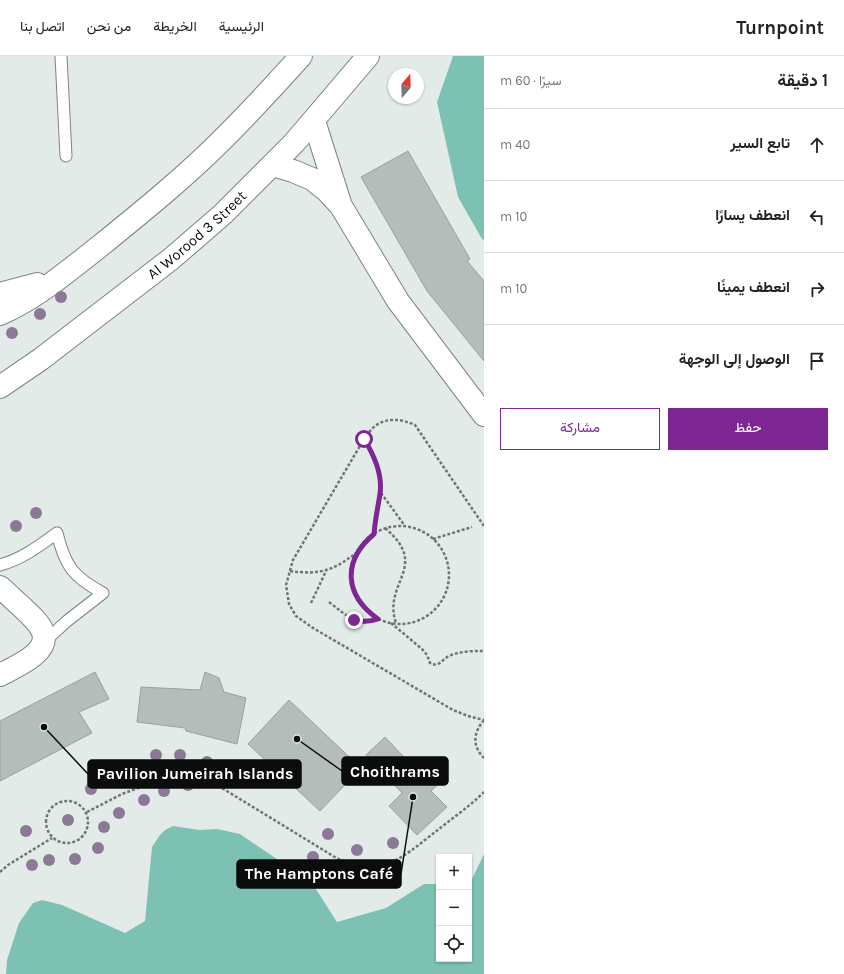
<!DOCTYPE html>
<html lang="ar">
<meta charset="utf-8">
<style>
:root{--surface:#fff;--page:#f2f2f2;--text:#222;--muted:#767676;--line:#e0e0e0;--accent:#7e2694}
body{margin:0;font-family:Karla,Vazirmatn,sans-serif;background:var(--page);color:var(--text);direction:rtl}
.controls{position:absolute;right:12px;bottom:12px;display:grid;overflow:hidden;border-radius:0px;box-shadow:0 1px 3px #0004}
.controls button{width:36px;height:36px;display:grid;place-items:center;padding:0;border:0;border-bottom:1px solid var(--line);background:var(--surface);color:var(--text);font:20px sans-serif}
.compass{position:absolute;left:388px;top:12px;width:36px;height:36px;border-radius:50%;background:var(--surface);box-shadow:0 1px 3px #0004;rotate:19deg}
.stop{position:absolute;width:12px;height:12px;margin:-9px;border:3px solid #7e2694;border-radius:50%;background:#fff}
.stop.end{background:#7e2694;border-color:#fff;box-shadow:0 1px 4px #0008}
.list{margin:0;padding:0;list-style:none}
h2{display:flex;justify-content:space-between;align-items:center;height:52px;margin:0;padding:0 16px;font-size:17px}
h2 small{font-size:13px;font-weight:400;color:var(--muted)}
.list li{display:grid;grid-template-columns:26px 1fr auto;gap:12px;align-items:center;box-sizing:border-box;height:72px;padding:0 16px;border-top:1px solid var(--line)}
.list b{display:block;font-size:15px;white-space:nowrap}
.list em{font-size:13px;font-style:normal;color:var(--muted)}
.actions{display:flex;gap:8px;padding:12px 16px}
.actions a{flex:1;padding:9px 0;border:1px solid var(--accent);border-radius:0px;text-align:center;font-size:14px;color:var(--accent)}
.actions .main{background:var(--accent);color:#fff}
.icon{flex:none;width:22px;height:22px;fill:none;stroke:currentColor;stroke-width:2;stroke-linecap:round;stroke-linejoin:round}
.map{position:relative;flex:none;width:484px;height:918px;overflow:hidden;direction:ltr}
header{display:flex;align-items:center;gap:24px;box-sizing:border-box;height:56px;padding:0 20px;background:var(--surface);border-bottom:1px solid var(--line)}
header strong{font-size:19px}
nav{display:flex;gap:22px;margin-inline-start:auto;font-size:14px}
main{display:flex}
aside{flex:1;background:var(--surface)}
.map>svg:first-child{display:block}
</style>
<header>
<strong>Turnpoint</strong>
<nav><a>الرئيسية</a><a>الخريطة</a><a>من نحن</a><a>اتصل بنا</a></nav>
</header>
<main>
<aside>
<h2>1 دقيقة<small>سيرًا · 60 m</small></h2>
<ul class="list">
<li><svg class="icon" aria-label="ahead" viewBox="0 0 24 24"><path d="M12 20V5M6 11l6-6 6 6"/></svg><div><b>تابع السير</b></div><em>40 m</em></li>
<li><svg class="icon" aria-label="left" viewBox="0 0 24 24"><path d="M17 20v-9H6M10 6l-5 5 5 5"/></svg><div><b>انعطف يسارًا</b></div><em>10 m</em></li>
<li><svg class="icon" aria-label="right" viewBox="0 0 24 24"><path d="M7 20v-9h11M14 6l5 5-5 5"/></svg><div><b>انعطف يمينًا</b></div><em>10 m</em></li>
<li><svg class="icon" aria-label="arrive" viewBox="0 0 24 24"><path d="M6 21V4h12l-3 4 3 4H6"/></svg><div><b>الوصول إلى الوجهة</b></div></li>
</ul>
<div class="actions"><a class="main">حفظ</a><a>مشاركة</a></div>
</aside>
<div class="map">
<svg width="484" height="918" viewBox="0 0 484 918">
<rect width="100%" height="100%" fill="#e3ebe9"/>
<!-- water -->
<path fill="#7dc1b3" d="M453,0h31v184l-2,-1 -24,-42 -21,-95z
M173,770l26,4 18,-1 23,5 72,49 25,39 49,-14 38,-24h15v75h30v-78l3,-2 12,-25v120h-478l1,-14 12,-37 14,-20 9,-3 20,5 63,28 20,-12 7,-74 8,-12 5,-5z"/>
<!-- building -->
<path fill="#b5bdbb" stroke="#99a09f" d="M408,95l62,108 -3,2 17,20v80l-57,-70 -66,-114z
M95,616l14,27 -30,13 13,21 -92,48v-60z
M205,616l14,6 5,14 22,6 -9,46 -51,-13 -1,-3 -48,-6 4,-35 59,3z
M289,644l72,68 -41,43 -72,-67z
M385,681l35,37 14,-13 14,14 -17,16 16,16 -30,28 -28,-29 13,-13 -36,-38z"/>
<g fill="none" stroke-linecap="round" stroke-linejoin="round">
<!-- lane casing -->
<g stroke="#7c8381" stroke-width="13">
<path id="lane" d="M61,0l5,100
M0,509c22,-6 39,-19 57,-32 8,33 16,44 46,60l-36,28 -23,21"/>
</g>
<!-- street casing -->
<g stroke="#7c8381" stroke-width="24">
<path id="street" d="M314,65l26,82
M273,109l20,6 19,8 15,12 14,15 57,95 86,114
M0,531c8,7 15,14 23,21 15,14 32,29 11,47 -9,8 -23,14 -34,20"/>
</g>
<!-- secondary casing -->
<g stroke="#7c8381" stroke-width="24">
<g id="secondary">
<path d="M0,238l37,-10"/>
<path d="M0,258c37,-16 69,-44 100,-68 42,-34 84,-68 122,-106 27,-27 53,-55 79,-84"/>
<path id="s1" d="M0,331l41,-28 130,-100 52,-45 71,-71 74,-87"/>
</g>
</g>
<!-- path -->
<path stroke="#707574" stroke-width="2.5" stroke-dasharray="3 2" stroke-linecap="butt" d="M364,383c10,16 19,35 16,55 -2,13 -5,26 -6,40
M381,437l24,33
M484,470l-69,-101c-13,-6 -28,-8 -40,1 -4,3 -8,9 -11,13l-71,121 -7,25 3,19 7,12 17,12 140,82 15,6 16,4
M351 519a49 49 0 1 1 98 0a49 49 0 1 1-98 0Z
M385,472c46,39 -3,54 11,95
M433,483l39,-12
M290,515c29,4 43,0 66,-18
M329,546c16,12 27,25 49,17
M311,547l15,-32
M391,567l31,26 5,6 3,8c9,5 11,-3 19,-7 11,-5 24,-5 35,-5
M484,664c-11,13 -12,26 0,38
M46 766a21 21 0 1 1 42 0a21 21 0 1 1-42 0Z
M87,756l35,-18 43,-16 29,-2 23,9 121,74c11,3 24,9 36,8 24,-2 46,-24 65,-38 15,-12 31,-23 45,-37
M0,816l8,-7 44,-27"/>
<!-- lane -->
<use href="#lane" stroke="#fff" stroke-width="11"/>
<!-- street -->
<use href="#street" stroke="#fff" stroke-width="22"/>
<!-- secondary -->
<use href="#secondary" stroke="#fff" stroke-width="22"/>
</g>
<!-- trees -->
<g fill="#8c7995">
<circle cx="61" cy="241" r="6"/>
<circle cx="40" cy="258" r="6"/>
<circle cx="12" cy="277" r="6"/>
<circle cx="36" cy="457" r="6"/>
<circle cx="16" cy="470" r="6"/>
<circle cx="156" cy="699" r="6"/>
<circle cx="180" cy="699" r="6"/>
<circle cx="207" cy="706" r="6"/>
<circle cx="241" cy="726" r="6"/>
<circle cx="188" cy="729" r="6"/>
<circle cx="91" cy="733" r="6"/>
<circle cx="164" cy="735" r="6"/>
<circle cx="144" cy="744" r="6"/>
<circle cx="119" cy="757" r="6"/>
<circle cx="68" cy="764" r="6"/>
<circle cx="104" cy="771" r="6"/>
<circle cx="26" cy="775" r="6"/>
<circle cx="328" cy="778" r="6"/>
<circle cx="393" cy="787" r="6"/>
<circle cx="98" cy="792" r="6"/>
<circle cx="357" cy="794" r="6"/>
<circle cx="313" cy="801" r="6"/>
<circle cx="75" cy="803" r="6"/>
<circle cx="49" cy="804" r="6"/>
<circle cx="32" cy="809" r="6"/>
</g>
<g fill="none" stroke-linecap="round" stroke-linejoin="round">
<!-- route -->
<path stroke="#7e2694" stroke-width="5" d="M354,564c9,2 16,2 24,-1 -34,-24 -36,-58 -4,-85 1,-14 4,-27 6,-40 3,-20 -6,-39 -16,-55"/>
</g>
<g text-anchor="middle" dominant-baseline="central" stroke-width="4" stroke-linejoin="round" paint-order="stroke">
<!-- street labels -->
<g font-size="15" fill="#0b0d0d" stroke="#e3ebe9">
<text stroke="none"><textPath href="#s1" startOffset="249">Al Worood 3 Street</textPath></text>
</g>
</g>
<!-- callouts -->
<path fill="none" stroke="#0b0d0d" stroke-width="1.5" d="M297 683L342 715M44 671L88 718M413 741L401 818"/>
<g fill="#0b0d0d" stroke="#e3ebe9" stroke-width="1.5">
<circle cx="297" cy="683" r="4"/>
<circle cx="44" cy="671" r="4"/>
<circle cx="413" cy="741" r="4"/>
</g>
<g fill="#0b0d0d" stroke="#0b0d0d" stroke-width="1.5">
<rect x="342" y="701" width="106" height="28" rx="4"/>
<rect x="88" y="704" width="213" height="28" rx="4"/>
<rect x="237" y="804" width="164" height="28" rx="4"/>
</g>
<g font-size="16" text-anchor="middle" font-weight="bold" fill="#fff">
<text x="395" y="721">Choithrams</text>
<text x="195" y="723">Pavilion Jumeirah Islands</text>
<text x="319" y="823">The Hamptons Café</text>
</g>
</svg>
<div class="controls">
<button>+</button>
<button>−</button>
<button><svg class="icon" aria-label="locate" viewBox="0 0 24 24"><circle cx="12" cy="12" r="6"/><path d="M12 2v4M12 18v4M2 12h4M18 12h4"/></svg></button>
</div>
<svg class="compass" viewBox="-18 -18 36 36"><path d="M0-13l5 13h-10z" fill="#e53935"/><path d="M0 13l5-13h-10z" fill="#767676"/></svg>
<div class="stop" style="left:364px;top:383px"></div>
<div class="stop end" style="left:354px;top:564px"></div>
</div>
</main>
